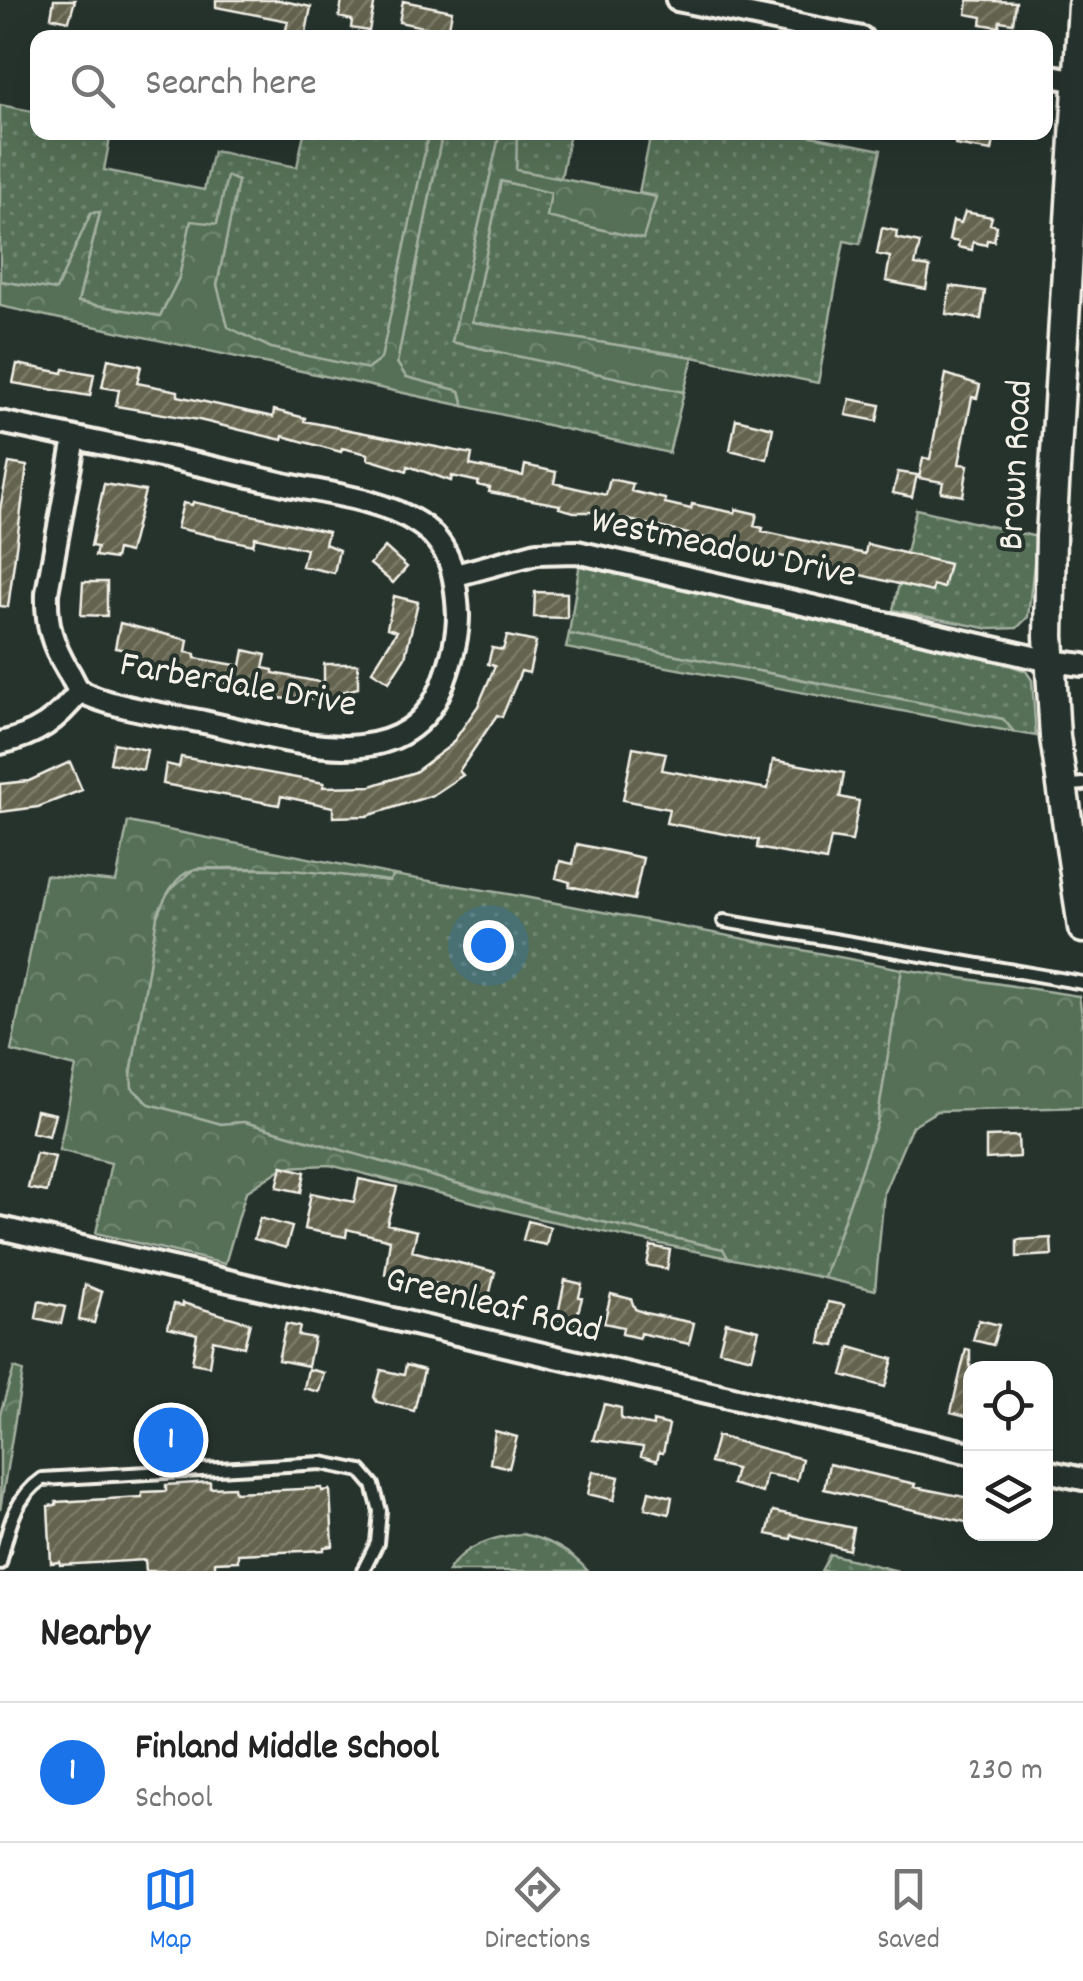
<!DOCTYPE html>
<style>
:root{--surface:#fff;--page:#f2f2f2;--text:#222;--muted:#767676;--line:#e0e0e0;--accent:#1a73e8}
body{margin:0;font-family:Dekko,sans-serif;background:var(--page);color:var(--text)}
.controls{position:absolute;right:30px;bottom:30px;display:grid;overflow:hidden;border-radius:20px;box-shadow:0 10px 40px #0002}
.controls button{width:90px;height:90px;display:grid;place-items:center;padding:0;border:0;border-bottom:2px solid var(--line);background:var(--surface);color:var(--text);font:50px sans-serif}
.you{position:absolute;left:488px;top:945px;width:35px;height:35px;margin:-25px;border:8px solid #fff;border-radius:50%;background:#1a73e8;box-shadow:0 0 0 15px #1a73e833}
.badge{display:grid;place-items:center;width:65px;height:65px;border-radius:50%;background:var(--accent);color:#fff;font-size:32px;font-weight:700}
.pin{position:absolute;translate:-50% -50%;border:5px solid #fff;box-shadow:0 2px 10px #0006}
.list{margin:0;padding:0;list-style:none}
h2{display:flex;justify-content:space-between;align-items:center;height:130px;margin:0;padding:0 40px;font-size:42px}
h2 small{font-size:32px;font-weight:400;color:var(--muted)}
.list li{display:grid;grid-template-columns:65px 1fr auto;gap:30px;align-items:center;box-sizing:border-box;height:140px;padding:0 40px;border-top:2px solid var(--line)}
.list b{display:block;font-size:38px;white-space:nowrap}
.list p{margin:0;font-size:32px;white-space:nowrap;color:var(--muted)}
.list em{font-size:32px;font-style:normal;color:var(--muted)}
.icon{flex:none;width:55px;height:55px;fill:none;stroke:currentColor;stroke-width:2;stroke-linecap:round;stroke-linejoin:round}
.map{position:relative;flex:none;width:1083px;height:1571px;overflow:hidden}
.search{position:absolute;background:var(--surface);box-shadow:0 10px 40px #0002;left:30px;right:30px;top:30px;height:110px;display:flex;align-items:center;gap:25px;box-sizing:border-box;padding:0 35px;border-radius:20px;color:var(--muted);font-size:38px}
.sheet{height:270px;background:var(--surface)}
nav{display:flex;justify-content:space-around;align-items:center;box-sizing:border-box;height:140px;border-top:2px solid var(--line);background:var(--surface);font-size:28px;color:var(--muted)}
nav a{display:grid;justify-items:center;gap:5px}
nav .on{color:var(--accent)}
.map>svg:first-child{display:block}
</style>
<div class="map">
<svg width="1083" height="1571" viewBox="0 0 1083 1571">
<defs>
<pattern id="grass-dots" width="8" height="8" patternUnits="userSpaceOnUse" patternTransform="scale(2.5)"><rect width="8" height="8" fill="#557057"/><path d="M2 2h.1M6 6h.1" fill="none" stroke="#6e856f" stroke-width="1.8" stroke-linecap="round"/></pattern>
<pattern id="forest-crowns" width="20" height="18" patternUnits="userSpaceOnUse" patternTransform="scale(2.5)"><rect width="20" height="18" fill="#557057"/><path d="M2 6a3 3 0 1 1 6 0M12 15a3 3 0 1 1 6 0" fill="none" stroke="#6e856f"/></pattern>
<pattern id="building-hatch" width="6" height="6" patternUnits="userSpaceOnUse" patternTransform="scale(2.5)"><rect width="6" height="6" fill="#64644f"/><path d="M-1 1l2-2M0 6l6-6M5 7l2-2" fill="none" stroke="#7b7b68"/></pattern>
</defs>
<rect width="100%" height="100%" fill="#26332d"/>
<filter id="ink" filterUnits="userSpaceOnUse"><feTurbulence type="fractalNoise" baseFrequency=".01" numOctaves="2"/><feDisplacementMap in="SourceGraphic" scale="20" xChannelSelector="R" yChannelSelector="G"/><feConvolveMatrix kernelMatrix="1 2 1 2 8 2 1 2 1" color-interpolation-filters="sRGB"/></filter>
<g filter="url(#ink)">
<!-- grass -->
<path fill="url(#grass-dots)" stroke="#a4b0a0" stroke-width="2.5" d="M0,105l37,7 1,20 73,1 -7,37 100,20 9,-39 84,16 7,-34h125l-48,227 -14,9 -96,-21 -43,-20 -11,-43 21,-104 -10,-4 -11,47 -26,-2 -12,56 -19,39 -82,-15 22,-89h-9l-35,78 -56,-10z
M437,133h63l-48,209 232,50 -15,61 -205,-47 -4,-15 -54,-14 -9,-14 45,-228z
M517,133h53l-9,45 -45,-8z
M651,133h146l84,17 -21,94 -16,-3 -26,142 -125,-26 -221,-35 29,-141 51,12 -5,23 108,-20 -16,-3z
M916,509l121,28 -9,80 -11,11 -27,1 -97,-19z
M580,562l404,94 42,15 6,9 4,56 -22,-4 -11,-13 -434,-85z
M194,869h97l98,12 5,-6 120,20 388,74 -25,154 -53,155 -96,-20 -5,-9 -174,-39 -305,-88 -23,2 -72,-20 -18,-16v-14l26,-158 8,-21z
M522,1534c27,6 47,16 66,37h-140c16,-26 45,-34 74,-37z
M830,1554l68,17h-77z"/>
<!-- forest -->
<path fill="url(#forest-crowns)" stroke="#a4b0a0" stroke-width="2.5" d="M429,133l13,1 -45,229 9,14 54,14 4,15 -464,-100v-25l56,9 35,-77 9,-1 -22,90 82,14 19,-38 12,-57 26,3 10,-48 11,5 -21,104 11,42 43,21 97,21 13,-10z
M500,133h17l-1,37 140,27 -13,42 -96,-22 4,-24 -50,-12 -29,141 221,35 -9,35 -232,-50z
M569,634l434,85 11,13 -448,-84z
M128,822l266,53 -5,6c-54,-7 -108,-14 -163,-13 -9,1 -23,-1 -31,1 -21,6 -31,30 -38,47l-26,158 1,14 17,16 72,20 23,-2 305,88 174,39 5,9 -192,-40 -206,-53 -46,2 -38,25 -21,72 -129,-31 15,-70 -52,-13 17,-83 -65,-16 34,-176 71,7z
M902,969l177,27 4,25v86l-146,4 -25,15 -28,66 -9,98 -51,-12 53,-155z
M14,1368l9,3 -23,139v-96z"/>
<!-- building -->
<path fill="url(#building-hatch)" stroke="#f4f1e8" stroke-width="2.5" d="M54,0h21l-6,21 -18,-4z
M216,0h63l32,7 -6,31h-21l4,-17 -72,-14z
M342,0h33l-6,31 -18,-3 1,-8 -13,-3z
M968,0l48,2 -3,21 -13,-2 -1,6 -18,-3 1,-7 -16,-3z
M403,1l49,10 -4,21 -49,-10z
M957,132l38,2 -3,17 -37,-6z
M965,212l27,5 -2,7 7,2 -3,15 -7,-1 -1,5 -13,-3 -1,8 -14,-3 1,-5 -10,-2 4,-19 8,2z
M882,228l15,3 -1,7 24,5 -5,22 15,2 -4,22 -40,-8 4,-24 -13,-3z
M950,286l35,5 -4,28 -35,-5z
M108,359l33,7 -4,17 41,8v5l95,21 1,-7 31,8 -1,3 168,33 -2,11 53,11 2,-11 31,7 -2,11 52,12 4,-16 23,5 -2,7 34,8v4l26,6 1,-5 43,9 1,-4 21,5 -3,12 9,2 -1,3 103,23 2,-10 82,20 -6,24 -10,-3 -1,7 -290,-69 -50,-11h-18l-15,-4 1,-3 -71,-13 1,-4 -12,-3 1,-3 -27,-6 -1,5 -43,-15 -1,5 -39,-12v-5l-26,-6 -1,4 -58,-16 -1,4 -83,-20 -83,-14 3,-16 -17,-3z
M17,364l46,9 1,-4 30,5 -4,22 -77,-13z
M946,374l34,11 -3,13 -5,-1 -13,67 9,1 -5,31 -22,-4 2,-10 -24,-4 4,-20 7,1z
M850,399l30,6 -3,16 -31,-6z
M736,419l37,9 -6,31 -37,-9z
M9,463l18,3 -19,141 -8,-1v-97z
M898,472l19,3 -5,22 -19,-4z
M104,484l41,7 -16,62 -12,-3 -2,9 -20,-3 2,-9 -6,-1z
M193,502l135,30 -3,12 14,6 -5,23 -32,-7 4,-17 -51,-12 -2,8 -76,-17 6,-25 9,2z
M385,547l22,20 -14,16 -23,-19z
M83,582h24v34l-26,-1z
M535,592l32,1v25l-33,-1z
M394,596l24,6 -13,55 -16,25 -17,-11 25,-40 -10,-3z
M120,623l68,17 -2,12 9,2v4l46,8 3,-16 22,5 -3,13 10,2v3l51,10v-19h34v24l-16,4v11l-45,-6 -1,4 -21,-4 1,-4 -147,-30 3,-12 -17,-3z
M507,636l29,6 -7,31 -8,-2 -19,46 -5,-2 -38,56 4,4 -30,20 -66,21 -34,1v-10l-52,-11 -2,9 -116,-21 3,-20 13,3 2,-10 143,26 -1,4 48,-1 44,-14 36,-27 27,-39 17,-40 -7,-2 4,-16 11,2z
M114,743l33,7 -4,20 -33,-7z
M633,747l33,6 -4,17 106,19 5,-29 71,13 -4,24 19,4 -7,40 -21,-3 -5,23 -69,-13 1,-8 -92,-17 3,-14 -46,-9z
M70,762l12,28 -44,17 -38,5v-28l29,-3z
M577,844l66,14 -9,42 -65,-14 1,-4 -14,-4 4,-17 13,3z
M36,1110l19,4 -6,22 -18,-4z
M1018,1136l1,21 -33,2v-22z
M36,1153l19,4 -8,35 -19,-4z
M282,1166l23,6 -4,20 -24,-5z
M359,1179l38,8 -10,37 30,7 -5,20 83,21 -6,24 -28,-6 -1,5 -23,-5 1,-6 -53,-10 5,-34 -43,-11 -1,8 -42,-8 7,-36 43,9z
M260,1218l32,9 -6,21 -32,-9z
M528,1221l22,6 -4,18 -23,-5z
M1051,1238l1,17 -35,2v-17z
M651,1246l19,4 -3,19 -20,-4z
M565,1280l17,4 -3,13 3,1 -7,25 -18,-4z
M85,1285l17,7 -8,31 -15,-3z
M611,1294l20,5 4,10 10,4 49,10 -5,21 -49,-11 -1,5 -17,-4 1,-7 -19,-4z
M39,1301l26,6 -4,17 -25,-6z
M828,1302l16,3 -9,41 -15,-3z
M183,1303l67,20 -6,24 -31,-7 -4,26 -17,-3 5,-29 -29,-7 6,-23 9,2z
M979,1320l20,5 -6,20 -20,-5z
M726,1322l33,8 -7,28 -33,-8z
M286,1324l14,3 -2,8 16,3 -6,28 -30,-6z
M850,1347l43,12 -8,28 -43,-12z
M966,1349l4,1v67l-19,-5z
M406,1365l18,5 -10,41 -37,-9 -3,-5 7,-27 23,5z
M308,1369l16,4 -5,19 -15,-4z
M604,1404l17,4v11l32,7v-5l16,4 -6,28 -4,-1 -2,9 -16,-5 2,-9 -50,-7z
M495,1431l22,6 -8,31 -19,-5z
M717,1436l85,23 -5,21 -31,-6 -4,19 -30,-9 4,-15 -26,-6z
M829,1464l86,20 -1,3 56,11v25l-146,-34z
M593,1471l26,6 -5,23 -26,-6z
M210,1482v6l24,-1 1,5 87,-4v3l8,-1 3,56 -9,1v3l-86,4v7l-23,1v9h-69l-1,-11 -85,5v-3l-9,1 -3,-57 8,-1v-3l86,-5v-5l24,-1v-6z
M649,1491l23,6 -3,17 -24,-6z
M773,1511l80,17 -4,22 -57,-15 -1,4 -24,-5z"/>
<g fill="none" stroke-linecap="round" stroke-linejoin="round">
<!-- service casing -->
<g stroke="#f4f1e8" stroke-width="18">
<path id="service" d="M1062,786l21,-2
M724,921l359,62
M0,1563c8,-32 13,-64 42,-84l280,-16 39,8 12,14 7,26 -3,32 -14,28"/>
</g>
<!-- minor casing -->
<g stroke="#f4f1e8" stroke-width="28">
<path id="minor" d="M677,0l185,38
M1046,75l37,7
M0,422c96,20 192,40 288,63 42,9 93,14 130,38 34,22 38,55 40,92 0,21 -7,47 -14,66 -38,105 -160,57 -240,41 -25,-5 -107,-17 -124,-32 -5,-3 -8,-14 -12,-19 -16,-27 -22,-47 -21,-78l28,-155
M456,575l81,-22 40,-1 473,109 33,4
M0,743c37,-8 57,-23 80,-52
M0,1228l970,225
M1046,1471l37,8"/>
</g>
<!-- secondary casing -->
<g stroke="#f4f1e8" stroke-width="35">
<path id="secondary" d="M1083,5l-32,531 -2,100 6,101 28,191"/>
</g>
<!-- service -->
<use href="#service" stroke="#26332d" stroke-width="10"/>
<!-- minor -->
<use href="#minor" stroke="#26332d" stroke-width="20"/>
<!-- secondary -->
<use href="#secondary" stroke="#26332d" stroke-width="28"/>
</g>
</g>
<g text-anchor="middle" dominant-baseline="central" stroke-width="8" stroke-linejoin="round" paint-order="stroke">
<!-- street labels -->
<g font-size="38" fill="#f4f1e8" stroke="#26332d">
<text transform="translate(1018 465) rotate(-87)">Brown Road</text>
<text transform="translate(723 550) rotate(12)">Westmeadow Drive</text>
<text transform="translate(238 687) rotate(10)">Farberdale Drive</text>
<text transform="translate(493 1307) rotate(14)">Greenleaf Road</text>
</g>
</g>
</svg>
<div class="controls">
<button><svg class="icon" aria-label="locate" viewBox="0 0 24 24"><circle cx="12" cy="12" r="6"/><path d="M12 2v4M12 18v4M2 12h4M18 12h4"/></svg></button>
<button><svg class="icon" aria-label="layers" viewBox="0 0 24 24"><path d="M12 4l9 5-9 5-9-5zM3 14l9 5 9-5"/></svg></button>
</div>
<div class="you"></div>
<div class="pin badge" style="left:171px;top:1440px">1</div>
<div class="search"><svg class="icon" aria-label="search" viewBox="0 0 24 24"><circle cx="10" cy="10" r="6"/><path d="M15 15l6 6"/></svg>Search here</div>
</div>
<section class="sheet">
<h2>Nearby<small></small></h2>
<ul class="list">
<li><span class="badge">1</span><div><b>Finland Middle School</b><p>School</p></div><em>230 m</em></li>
</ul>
</section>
<nav>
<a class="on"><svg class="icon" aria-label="map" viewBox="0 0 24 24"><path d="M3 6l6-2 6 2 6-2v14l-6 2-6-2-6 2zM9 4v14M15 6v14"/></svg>Map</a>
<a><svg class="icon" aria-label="directions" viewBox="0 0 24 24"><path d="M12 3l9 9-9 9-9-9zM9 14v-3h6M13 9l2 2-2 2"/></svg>Directions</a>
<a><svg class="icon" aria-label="saved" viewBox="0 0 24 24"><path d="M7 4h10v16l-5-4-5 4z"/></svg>Saved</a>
</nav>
